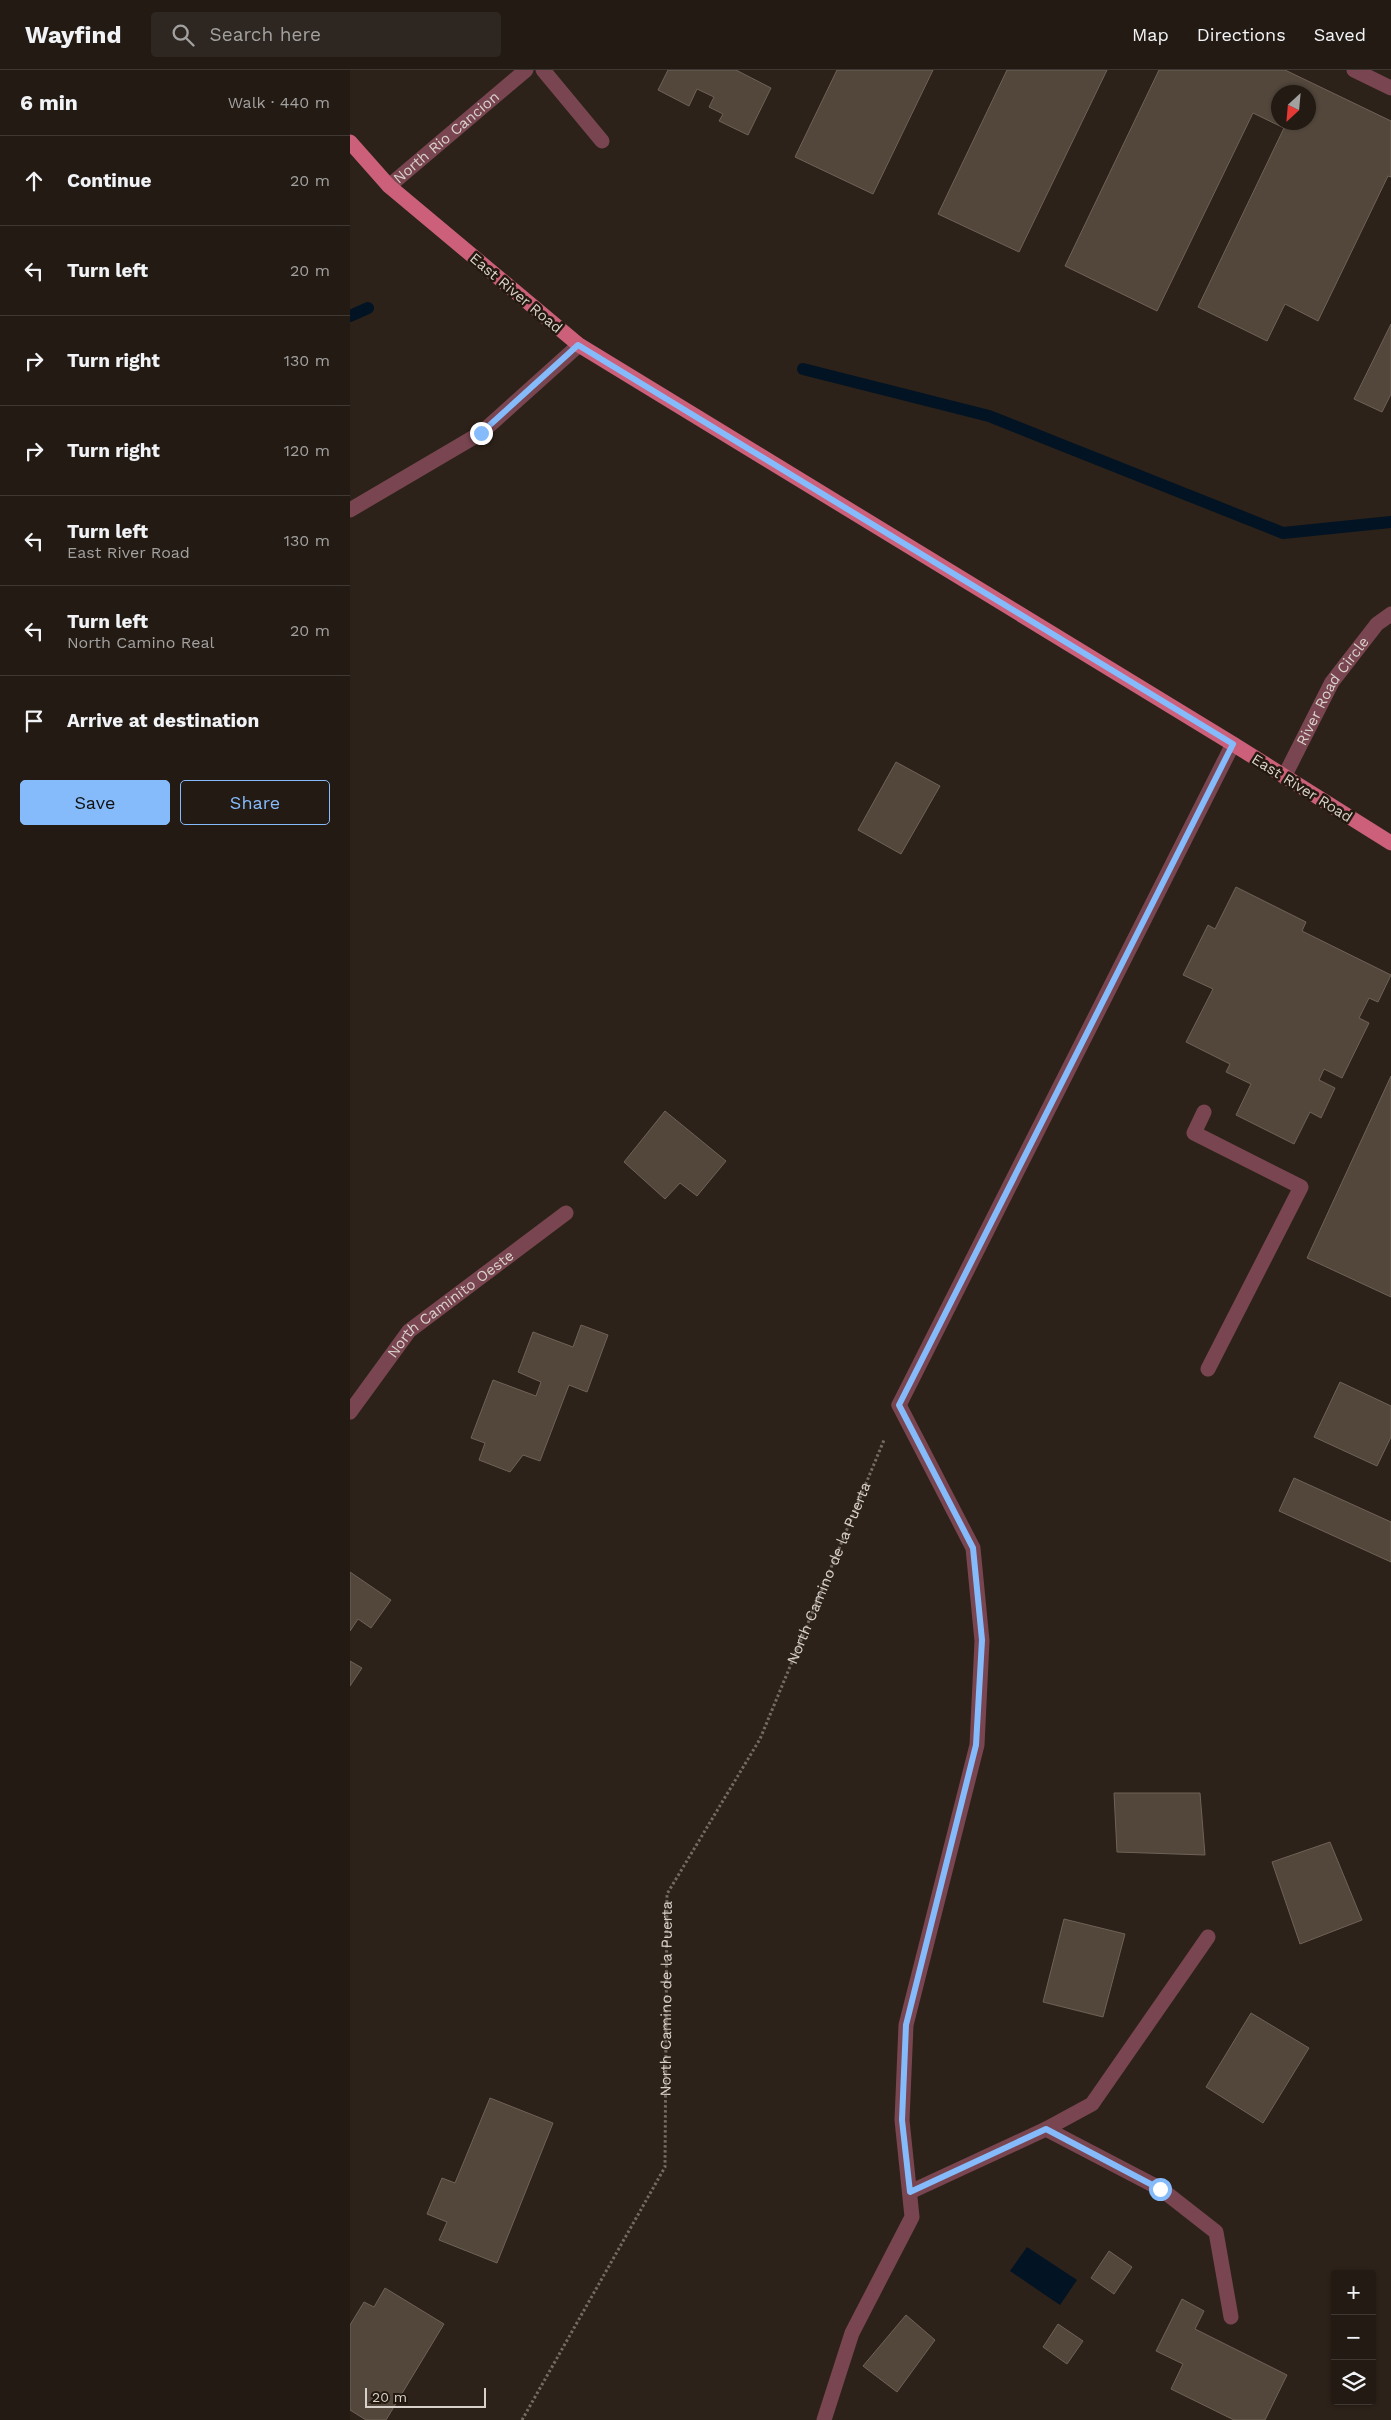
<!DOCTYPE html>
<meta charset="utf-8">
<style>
:root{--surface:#221a13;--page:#2e2721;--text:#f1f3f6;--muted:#a2a1a0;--line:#3f3833;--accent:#85bbfb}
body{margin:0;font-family:"Work Sans",sans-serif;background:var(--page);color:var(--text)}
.controls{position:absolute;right:15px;bottom:15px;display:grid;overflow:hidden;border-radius:5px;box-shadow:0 1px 4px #0004}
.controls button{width:45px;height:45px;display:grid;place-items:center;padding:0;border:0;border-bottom:1px solid var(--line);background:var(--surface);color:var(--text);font:25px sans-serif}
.compass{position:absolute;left:921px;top:15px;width:45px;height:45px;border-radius:50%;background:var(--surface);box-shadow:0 1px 4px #0004;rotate:206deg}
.scale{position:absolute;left:15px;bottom:12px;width:121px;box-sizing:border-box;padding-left:5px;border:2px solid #d8d1ca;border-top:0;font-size:14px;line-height:18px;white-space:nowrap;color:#d8d1ca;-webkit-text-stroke:4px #23190f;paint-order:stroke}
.stop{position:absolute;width:15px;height:15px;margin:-11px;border:4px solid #85bbfb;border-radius:50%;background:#fff}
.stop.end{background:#85bbfb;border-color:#fff;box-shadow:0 1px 5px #0008}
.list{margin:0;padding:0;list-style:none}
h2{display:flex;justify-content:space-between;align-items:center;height:65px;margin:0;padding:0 20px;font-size:21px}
h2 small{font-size:16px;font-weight:400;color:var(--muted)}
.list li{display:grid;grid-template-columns:32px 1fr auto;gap:15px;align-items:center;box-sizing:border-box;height:90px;padding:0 20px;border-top:1px solid var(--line)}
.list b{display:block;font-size:19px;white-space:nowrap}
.list p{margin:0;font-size:16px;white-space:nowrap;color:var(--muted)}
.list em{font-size:16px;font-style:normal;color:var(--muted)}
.actions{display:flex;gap:10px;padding:15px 20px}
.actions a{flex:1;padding:11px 0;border:1px solid var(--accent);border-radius:5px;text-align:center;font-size:18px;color:var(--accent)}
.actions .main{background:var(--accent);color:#111}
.icon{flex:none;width:28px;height:28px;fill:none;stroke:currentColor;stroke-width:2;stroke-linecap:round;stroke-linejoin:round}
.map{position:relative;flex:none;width:1041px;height:2350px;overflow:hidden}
header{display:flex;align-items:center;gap:30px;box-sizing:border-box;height:70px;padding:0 25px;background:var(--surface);border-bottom:1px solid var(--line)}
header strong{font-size:24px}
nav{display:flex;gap:28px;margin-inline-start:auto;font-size:18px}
.search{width:350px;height:45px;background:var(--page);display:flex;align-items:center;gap:12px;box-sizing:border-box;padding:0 18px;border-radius:5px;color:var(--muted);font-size:19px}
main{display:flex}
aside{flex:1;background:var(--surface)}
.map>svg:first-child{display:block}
</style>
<header>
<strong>Wayfind</strong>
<div class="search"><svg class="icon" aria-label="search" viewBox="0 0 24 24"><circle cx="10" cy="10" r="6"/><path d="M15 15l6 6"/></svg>Search here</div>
<nav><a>Map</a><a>Directions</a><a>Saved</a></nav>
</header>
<main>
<aside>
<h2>6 min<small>Walk · 440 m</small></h2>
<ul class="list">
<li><svg class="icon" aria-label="ahead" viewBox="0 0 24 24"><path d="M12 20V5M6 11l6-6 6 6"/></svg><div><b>Continue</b></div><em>20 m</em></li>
<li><svg class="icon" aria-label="left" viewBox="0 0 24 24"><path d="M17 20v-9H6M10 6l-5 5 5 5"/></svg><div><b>Turn left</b></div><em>20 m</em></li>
<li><svg class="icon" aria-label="right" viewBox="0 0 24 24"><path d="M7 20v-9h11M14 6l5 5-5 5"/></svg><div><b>Turn right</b></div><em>130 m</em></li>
<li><svg class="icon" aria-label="right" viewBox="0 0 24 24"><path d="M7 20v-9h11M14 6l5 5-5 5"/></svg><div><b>Turn right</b></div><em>120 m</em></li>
<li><svg class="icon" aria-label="left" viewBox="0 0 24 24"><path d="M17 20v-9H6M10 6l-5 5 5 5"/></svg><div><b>Turn left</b><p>East River Road</p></div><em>130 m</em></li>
<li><svg class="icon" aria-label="left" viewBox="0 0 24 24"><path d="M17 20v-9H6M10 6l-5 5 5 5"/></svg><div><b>Turn left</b><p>North Camino Real</p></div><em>20 m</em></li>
<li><svg class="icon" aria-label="arrive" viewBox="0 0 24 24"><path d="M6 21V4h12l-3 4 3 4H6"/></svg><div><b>Arrive at destination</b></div></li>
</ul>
<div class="actions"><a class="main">Save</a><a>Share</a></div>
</aside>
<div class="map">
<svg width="1041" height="2350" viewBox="0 0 1041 2350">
<rect width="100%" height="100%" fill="#2d2219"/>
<!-- water -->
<path fill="#021323" d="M677,2177l50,33 -17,25 -50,-34z"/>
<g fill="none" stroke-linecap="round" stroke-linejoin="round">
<!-- stream -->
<path stroke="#021323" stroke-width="12" d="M0,246l18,-8
M453,299l186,47 294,117 108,-11"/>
</g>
<!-- building -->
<path fill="#53473c" stroke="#6f6257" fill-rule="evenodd" d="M318,0h68l35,18 -23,47 -29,-14 4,-7 -14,-7 5,-10 -17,-8 -8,17 -31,-16z
M487,0h96l-60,124 -78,-37z
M657,0h100l-88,182 -81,-38z
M809,0h126l106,51v56l-3,-1 -70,145 -33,-17 -18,37 -69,-34 86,-179 -31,-15 -96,198 -92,-45zM928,22h30v30h-30z
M1041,254v70l-9,18 -28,-13z
M546,692l44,24 -39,68 -43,-24z
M886,817l70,35 -4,9 89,44 -13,27 -9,-4 -10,20 10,5 -27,55 -18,-9 -5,11 16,8 -14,30 -11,-6 -16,32 -58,-29 15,-31 -25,-12 4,-8 -44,-22 27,-53 -30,-14 25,-50 7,4z
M1041,1006v221l-84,-39z
M315,1041l61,50 -29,35 -17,-13 -15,16 -41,-37z
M231,1255l27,10 -21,57 -18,-7 -29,76 -17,-6 -13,17 -31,-12 6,-17 -14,-5 22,-58 43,16 5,-14 -23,-10 15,-40 40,15z
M990,1312l51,24v31l-14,29 -63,-29z
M944,1408l97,44v40l-112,-51z
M0,1502l41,28 -20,28 -13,-9 -8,12z
M0,1591l12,7 -12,18z
M764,1723h86l5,62 -88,-3z
M980,1772l32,78 -62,24 -28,-82z
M714,1849l61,15 -22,83 -60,-15z
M901,1943l58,35 -46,75 -57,-36z
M140,2028l63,25 -56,140 -58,-23 8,-18 -20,-8 15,-36 13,5z
M759,2181l23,16 -18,27 -23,-16z
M35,2218l59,36 -58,96h-20l-16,-10v-85l14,-23 10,5z
M832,2229l22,12 -9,18 92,46 -22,45h-31l-63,-31 12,-25 -27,-13z
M556,2245l29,25 -38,52 -34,-26z
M708,2254l25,17 -16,23 -24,-17z"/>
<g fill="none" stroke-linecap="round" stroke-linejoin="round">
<!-- path -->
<path stroke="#746b63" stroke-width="3" stroke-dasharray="2.5 2.5" stroke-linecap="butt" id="s1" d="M172,2350l143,-253 2,-273 93,-155 124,-299"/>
<!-- lane -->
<g stroke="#794550" stroke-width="15">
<path d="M193,0l59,71"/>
<path d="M1004,0l37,18"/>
<path id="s2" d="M934,707l48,-95 45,-58 14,-10"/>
<path d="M854,1042l-10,21 107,54 -93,182"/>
<path d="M549,1335l334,-661"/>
<path d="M696,2059l115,60 55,43 15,85"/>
<path d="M560,2122l136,-63 46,-25 116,-167"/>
</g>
<!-- street -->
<g stroke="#794550" stroke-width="15">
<path id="s3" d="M39,116l137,-116"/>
<path d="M0,440l131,-77 98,-88"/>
<path id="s4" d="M0,1342l59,-81 157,-118"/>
<path d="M474,2350l28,-87 60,-116 -10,-97 4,-95 71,-280 5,-104 -9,-93 -74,-143"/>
</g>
<!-- primary -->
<path stroke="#cc607b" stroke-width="15" d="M0,72l39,44 190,159 654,399 158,99"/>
</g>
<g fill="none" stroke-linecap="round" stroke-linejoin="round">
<!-- route -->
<path stroke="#85bbfb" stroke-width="6" d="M131,363l97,-88 655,399 -334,661 74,143 9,92 -6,105 -70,280 -4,95 8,72 136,-63 114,60"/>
</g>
<g text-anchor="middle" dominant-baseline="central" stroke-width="5" stroke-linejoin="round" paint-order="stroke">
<!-- street labels -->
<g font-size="15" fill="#d8d1ca" stroke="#23190f">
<text stroke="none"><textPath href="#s3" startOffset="75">North Rio Cancion</textPath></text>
<text transform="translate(166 223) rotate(40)">East River Road</text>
<text stroke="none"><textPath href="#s2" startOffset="99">River Road Circle</textPath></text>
<text transform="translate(952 718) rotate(32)">East River Road</text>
<text stroke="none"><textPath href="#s4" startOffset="149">North Caminito Oeste</textPath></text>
<text stroke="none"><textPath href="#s1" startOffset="924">North Camino de la Puerta</textPath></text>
<text stroke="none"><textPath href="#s1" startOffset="459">North Camino de la Puerta</textPath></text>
</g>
</g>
</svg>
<div class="controls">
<button>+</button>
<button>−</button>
<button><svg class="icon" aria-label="layers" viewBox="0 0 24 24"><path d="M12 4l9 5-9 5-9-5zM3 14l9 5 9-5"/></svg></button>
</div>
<svg class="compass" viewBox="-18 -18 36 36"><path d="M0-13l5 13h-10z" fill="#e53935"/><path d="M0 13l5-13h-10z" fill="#a2a1a0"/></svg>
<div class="scale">20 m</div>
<div class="stop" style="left:810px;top:2119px"></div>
<div class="stop end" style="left:131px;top:363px"></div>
</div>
</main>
